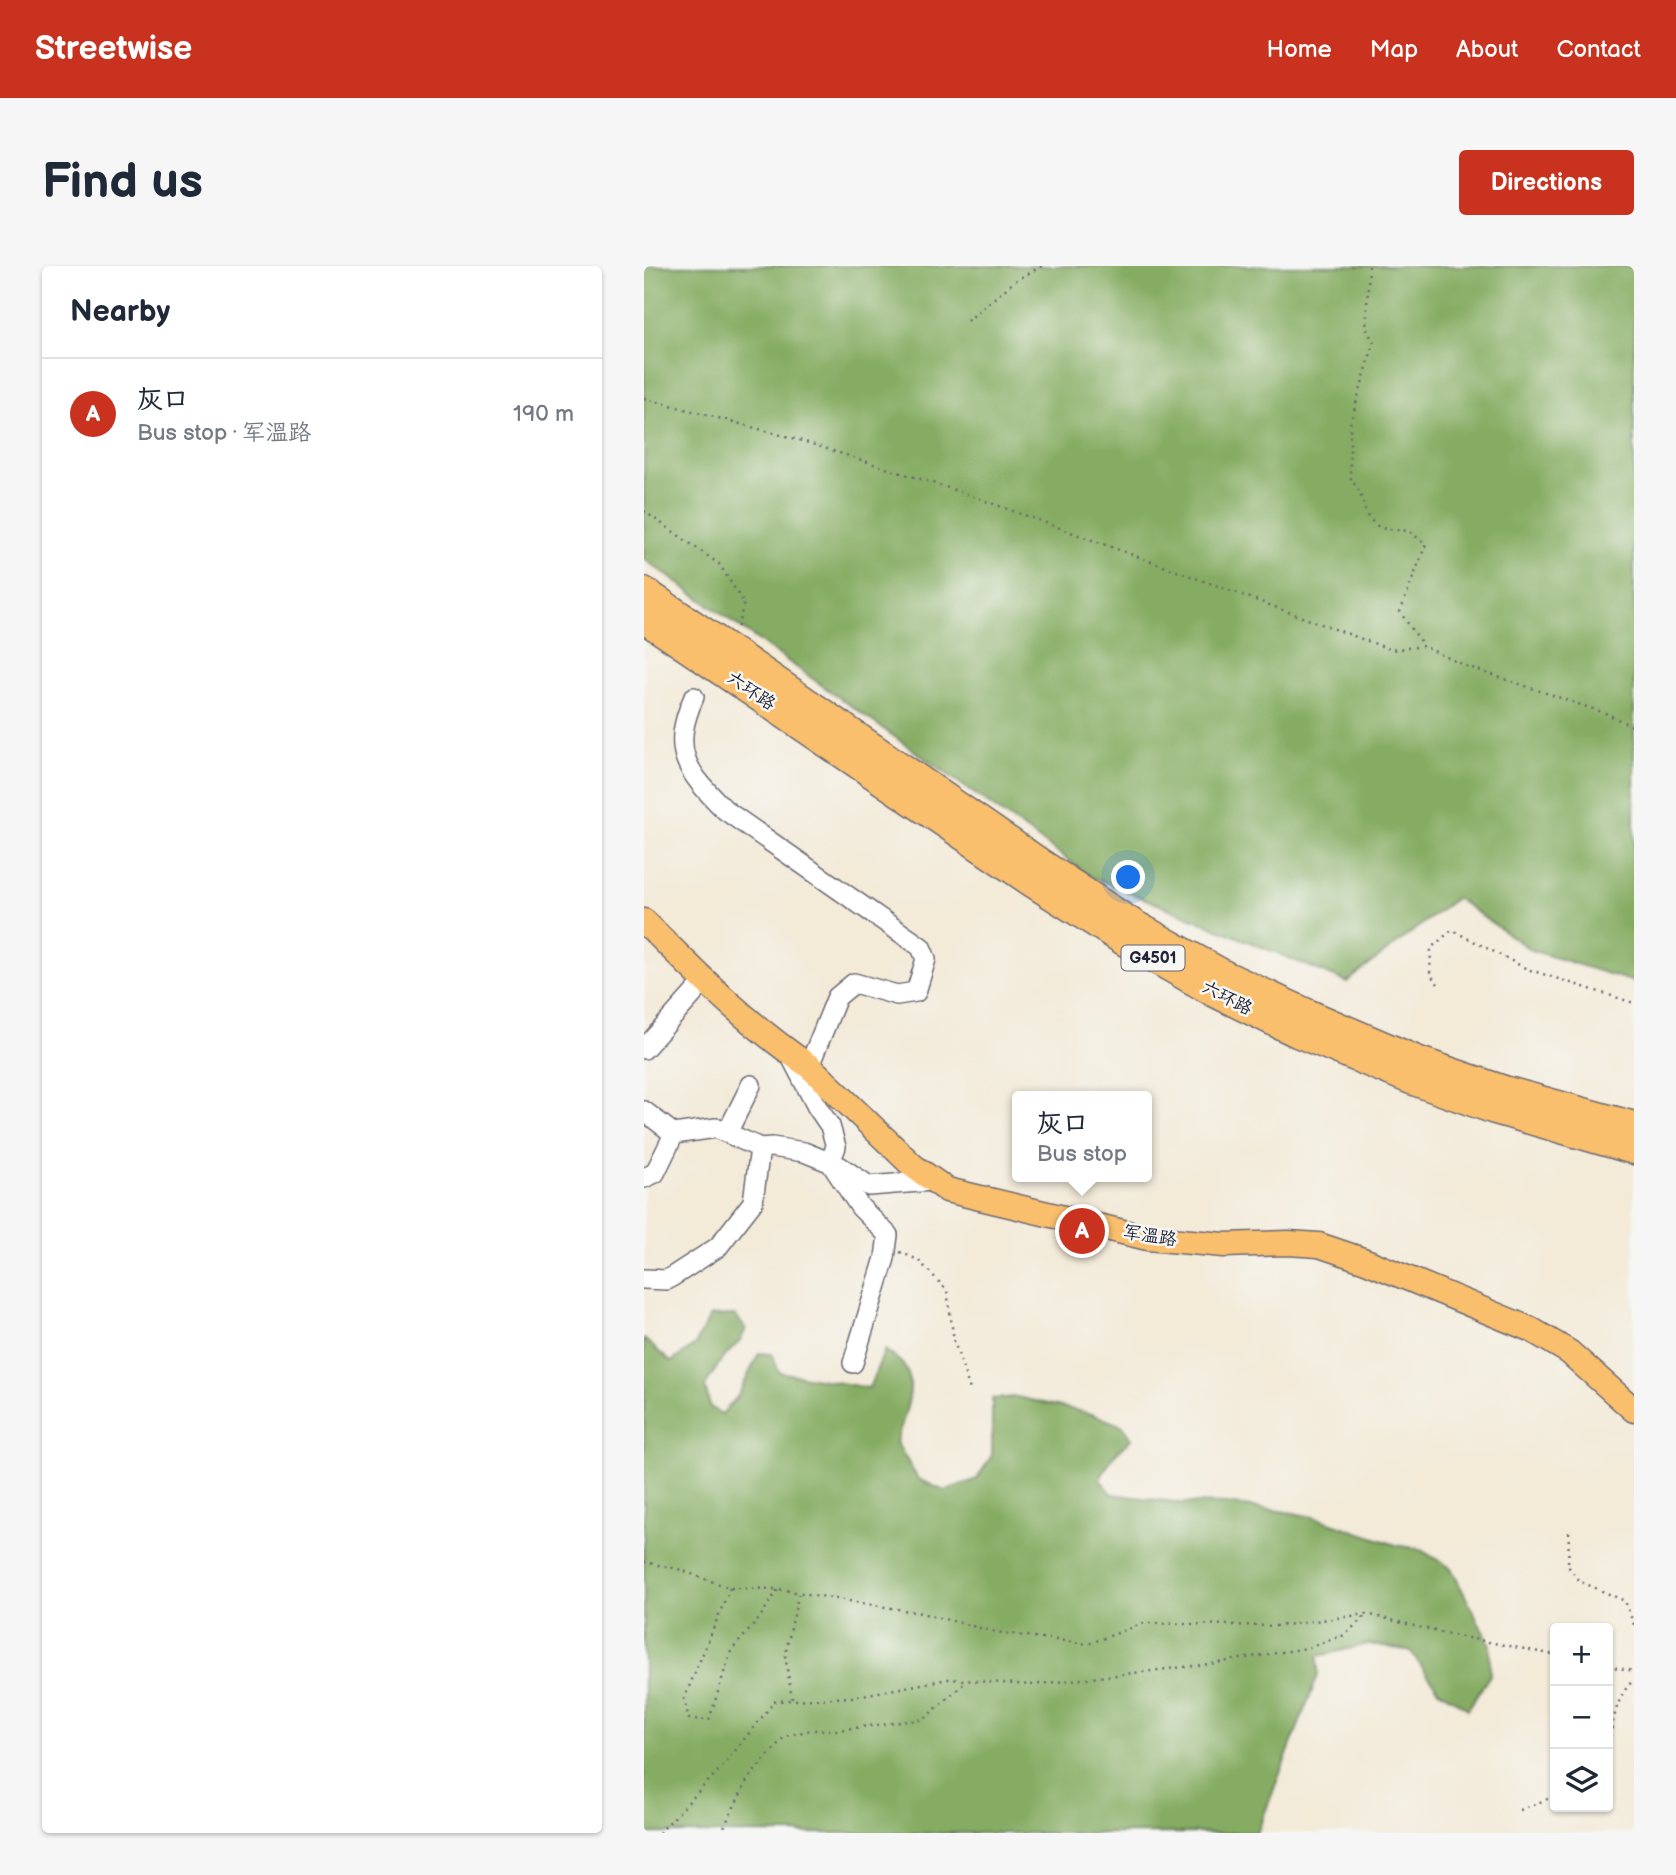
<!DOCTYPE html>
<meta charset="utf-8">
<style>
:root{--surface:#fff;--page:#f6f6f7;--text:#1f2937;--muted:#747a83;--line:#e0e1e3;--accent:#c8321e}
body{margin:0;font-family:"Balsamiq Sans","LXGW WenKai TC",sans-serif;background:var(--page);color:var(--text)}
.controls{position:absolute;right:21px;bottom:21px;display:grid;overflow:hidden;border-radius:7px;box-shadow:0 2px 5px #0004}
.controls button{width:63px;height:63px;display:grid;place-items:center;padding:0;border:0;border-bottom:2px solid var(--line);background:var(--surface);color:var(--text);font:35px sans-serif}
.you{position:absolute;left:485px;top:612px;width:24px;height:24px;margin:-18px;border:5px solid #fff;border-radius:50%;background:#1a73e8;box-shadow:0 0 0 10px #1a73e833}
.badge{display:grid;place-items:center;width:46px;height:46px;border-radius:50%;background:var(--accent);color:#fff;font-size:23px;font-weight:700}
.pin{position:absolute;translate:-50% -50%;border:4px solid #fff;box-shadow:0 2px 7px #0006}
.popup{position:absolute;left:368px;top:825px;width:140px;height:91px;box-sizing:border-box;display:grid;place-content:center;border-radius:7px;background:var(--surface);filter:drop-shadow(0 2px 5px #0005);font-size:23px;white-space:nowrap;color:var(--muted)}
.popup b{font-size:26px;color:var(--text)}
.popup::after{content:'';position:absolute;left:50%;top:100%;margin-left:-14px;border:14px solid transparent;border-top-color:var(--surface)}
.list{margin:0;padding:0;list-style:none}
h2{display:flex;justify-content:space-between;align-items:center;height:91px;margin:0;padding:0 28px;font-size:30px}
h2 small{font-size:23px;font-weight:400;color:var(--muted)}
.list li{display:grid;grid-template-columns:46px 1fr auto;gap:21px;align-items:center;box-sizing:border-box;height:112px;padding:0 28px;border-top:2px solid var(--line)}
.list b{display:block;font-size:26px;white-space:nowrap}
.list p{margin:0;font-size:23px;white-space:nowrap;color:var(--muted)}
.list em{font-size:23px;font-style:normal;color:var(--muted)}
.icon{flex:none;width:38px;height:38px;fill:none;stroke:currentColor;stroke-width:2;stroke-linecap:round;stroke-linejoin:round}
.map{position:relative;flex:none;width:990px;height:1567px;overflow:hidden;border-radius:7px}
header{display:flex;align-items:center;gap:42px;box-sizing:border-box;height:98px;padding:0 35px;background:var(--accent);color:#fff}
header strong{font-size:33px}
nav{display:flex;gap:38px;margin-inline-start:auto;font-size:24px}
.intro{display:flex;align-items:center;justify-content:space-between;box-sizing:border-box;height:168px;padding:0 42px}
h1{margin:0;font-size:49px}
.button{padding:18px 32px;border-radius:7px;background:var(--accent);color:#fff;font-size:24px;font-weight:700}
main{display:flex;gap:42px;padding:0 42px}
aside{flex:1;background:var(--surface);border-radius:7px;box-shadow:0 2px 5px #0004}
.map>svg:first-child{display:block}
</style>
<header>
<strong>Streetwise</strong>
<nav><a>Home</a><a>Map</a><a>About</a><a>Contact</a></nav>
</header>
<div class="intro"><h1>Find us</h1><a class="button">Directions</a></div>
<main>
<aside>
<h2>Nearby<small></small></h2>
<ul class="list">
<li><span class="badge">A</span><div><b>灰口</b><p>Bus stop · 军温路</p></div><em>190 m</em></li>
</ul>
</aside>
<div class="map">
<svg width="990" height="1567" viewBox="0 0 990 1567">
<rect width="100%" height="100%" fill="#f6f6f2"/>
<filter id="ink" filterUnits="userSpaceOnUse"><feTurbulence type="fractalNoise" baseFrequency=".0143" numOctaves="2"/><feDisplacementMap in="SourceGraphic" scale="14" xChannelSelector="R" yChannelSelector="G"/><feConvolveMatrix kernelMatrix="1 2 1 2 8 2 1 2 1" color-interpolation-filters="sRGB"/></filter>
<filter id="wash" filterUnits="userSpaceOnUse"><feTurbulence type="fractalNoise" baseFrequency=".00686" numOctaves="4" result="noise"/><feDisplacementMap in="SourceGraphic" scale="28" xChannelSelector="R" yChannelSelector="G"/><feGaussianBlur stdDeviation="1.57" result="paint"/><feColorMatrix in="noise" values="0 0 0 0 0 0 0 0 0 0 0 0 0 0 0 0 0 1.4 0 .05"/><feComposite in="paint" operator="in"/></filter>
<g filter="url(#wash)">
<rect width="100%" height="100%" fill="#f3ead8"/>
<!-- forest -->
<path fill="#85ac62" stroke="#54674e" stroke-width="2" d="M0,0h990v716l-103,-32 -75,-52 -109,84 -255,-105 -448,-318z
M91,1049l11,14 -6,12 -18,18 -17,27 5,21 12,7 16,-18 21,-43 13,1 7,18 90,16 16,-38c6,4 13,9 18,15 17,20 -1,55 -7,77l22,37 27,12 32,-12 15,-24v-56l25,-2 75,17 31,12 8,13 -18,17 -13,23 12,15 69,9 47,1 66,9 23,5 79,27 23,4 32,19 39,77v30l-22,34 -29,-19 -29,-39 -41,-7 -51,12v19l-61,158h-613v-494l27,23 24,-17 15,-29z"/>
</g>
<g filter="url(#ink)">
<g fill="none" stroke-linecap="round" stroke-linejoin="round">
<!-- minor casing -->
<g stroke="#6b6872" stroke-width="22">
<path id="minor" d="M50,431c-24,54 -8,74 31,113l196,137 5,12 -10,33 -19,3 -43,-12 -17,14 -28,69
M0,783l61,-68
M145,787l28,54 13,19 6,21 -6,15 30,45 28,28 -3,23 -32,105
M0,845l30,23 42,-6 44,20 12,-1 32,5 35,14 30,20 63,-5
M83,867l24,-48
M0,912l11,-5 19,-39
M0,1013l23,1 51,-33 35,-45 7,-54"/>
</g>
<!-- major casing -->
<g stroke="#6b6872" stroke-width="27">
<path id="major" d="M0,655c51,51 104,104 165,145l104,100 34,24 201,48 76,7 64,-2 31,2 47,16 166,69 37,22 65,58"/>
</g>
<!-- highway casing -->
<g stroke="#6b6872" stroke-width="31">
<path id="highway" d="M0,325l68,46
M0,353l55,37
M90,386l308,212 90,59 93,52 82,38 112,48 85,29 130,36
M77,405l310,211 91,58 93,53 82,40 114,47 81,29 142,41"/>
</g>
<!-- path -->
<path stroke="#6b6872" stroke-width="2.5" stroke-dasharray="2 5" stroke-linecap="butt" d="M725,0l-3,62 8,15 -24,81v53l9,14 9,27 12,10 29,3 17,13 -26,68 23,33
M323,55l48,-40 27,-15
M0,132l152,41 168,54 428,157 31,-4 43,20 139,47 29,14
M0,245l75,53 25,39 -7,26
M794,718l-8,-10 1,-26 21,-18 75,39 107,34
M256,986l18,8 29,30 7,51 17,52
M925,1266l-1,34 11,15 46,20 9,24
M0,1296l34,7 52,19 48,1 143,24 75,19 92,12 56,-21 133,3 90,-12 76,19 112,22
M86,1322l-46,111 5,20 20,1 22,-69 28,-32 19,-30
M964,1400l26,5
M148,1433l-7,-44 14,-63
M964,1484c5,-24 6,-53 26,-70
M876,1544l35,-14
M15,1567l62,-65 54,-67 77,-4 96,-18 83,6 179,-21 97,-16 38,-13 22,-21
M77,1567l27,-54 37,-43 26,-6h27l86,-11 43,-38"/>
<!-- minor -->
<use href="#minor" stroke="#fff" stroke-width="19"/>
<!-- major -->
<use href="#major" stroke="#f9bf6d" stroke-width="24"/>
<!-- highway -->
<use href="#highway" stroke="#f9bf6d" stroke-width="28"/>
<!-- highway-bridge casing -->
<g stroke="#6b6872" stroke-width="31" stroke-linecap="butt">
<path id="highway-bridge" d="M68,371l22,15
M55,390l22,15"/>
</g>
<!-- highway-bridge -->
<use href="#highway-bridge" stroke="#f9bf6d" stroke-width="28"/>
</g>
</g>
<g text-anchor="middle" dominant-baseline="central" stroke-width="5" stroke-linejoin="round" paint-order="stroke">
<!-- shield labels -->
<rect fill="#f6f6f2" stroke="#626272" stroke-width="2" x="477.5" y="679.5" width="63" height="25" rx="5"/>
<g font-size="16" font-weight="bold" fill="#22223b">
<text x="509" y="692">G4501</text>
</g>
<!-- street labels -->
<g font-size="18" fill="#22223b" stroke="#f6f6f2">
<text transform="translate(107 425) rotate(34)">六环路</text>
<text transform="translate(583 732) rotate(27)">六环路</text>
<text transform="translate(506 970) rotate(9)">军温路</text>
</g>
</g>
</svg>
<div class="controls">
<button>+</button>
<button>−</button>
<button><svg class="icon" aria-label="layers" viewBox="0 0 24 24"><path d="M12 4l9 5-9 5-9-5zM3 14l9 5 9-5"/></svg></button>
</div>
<div class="you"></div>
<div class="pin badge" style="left:438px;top:965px">A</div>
<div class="popup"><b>灰口</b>Bus stop</div>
</div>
</main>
